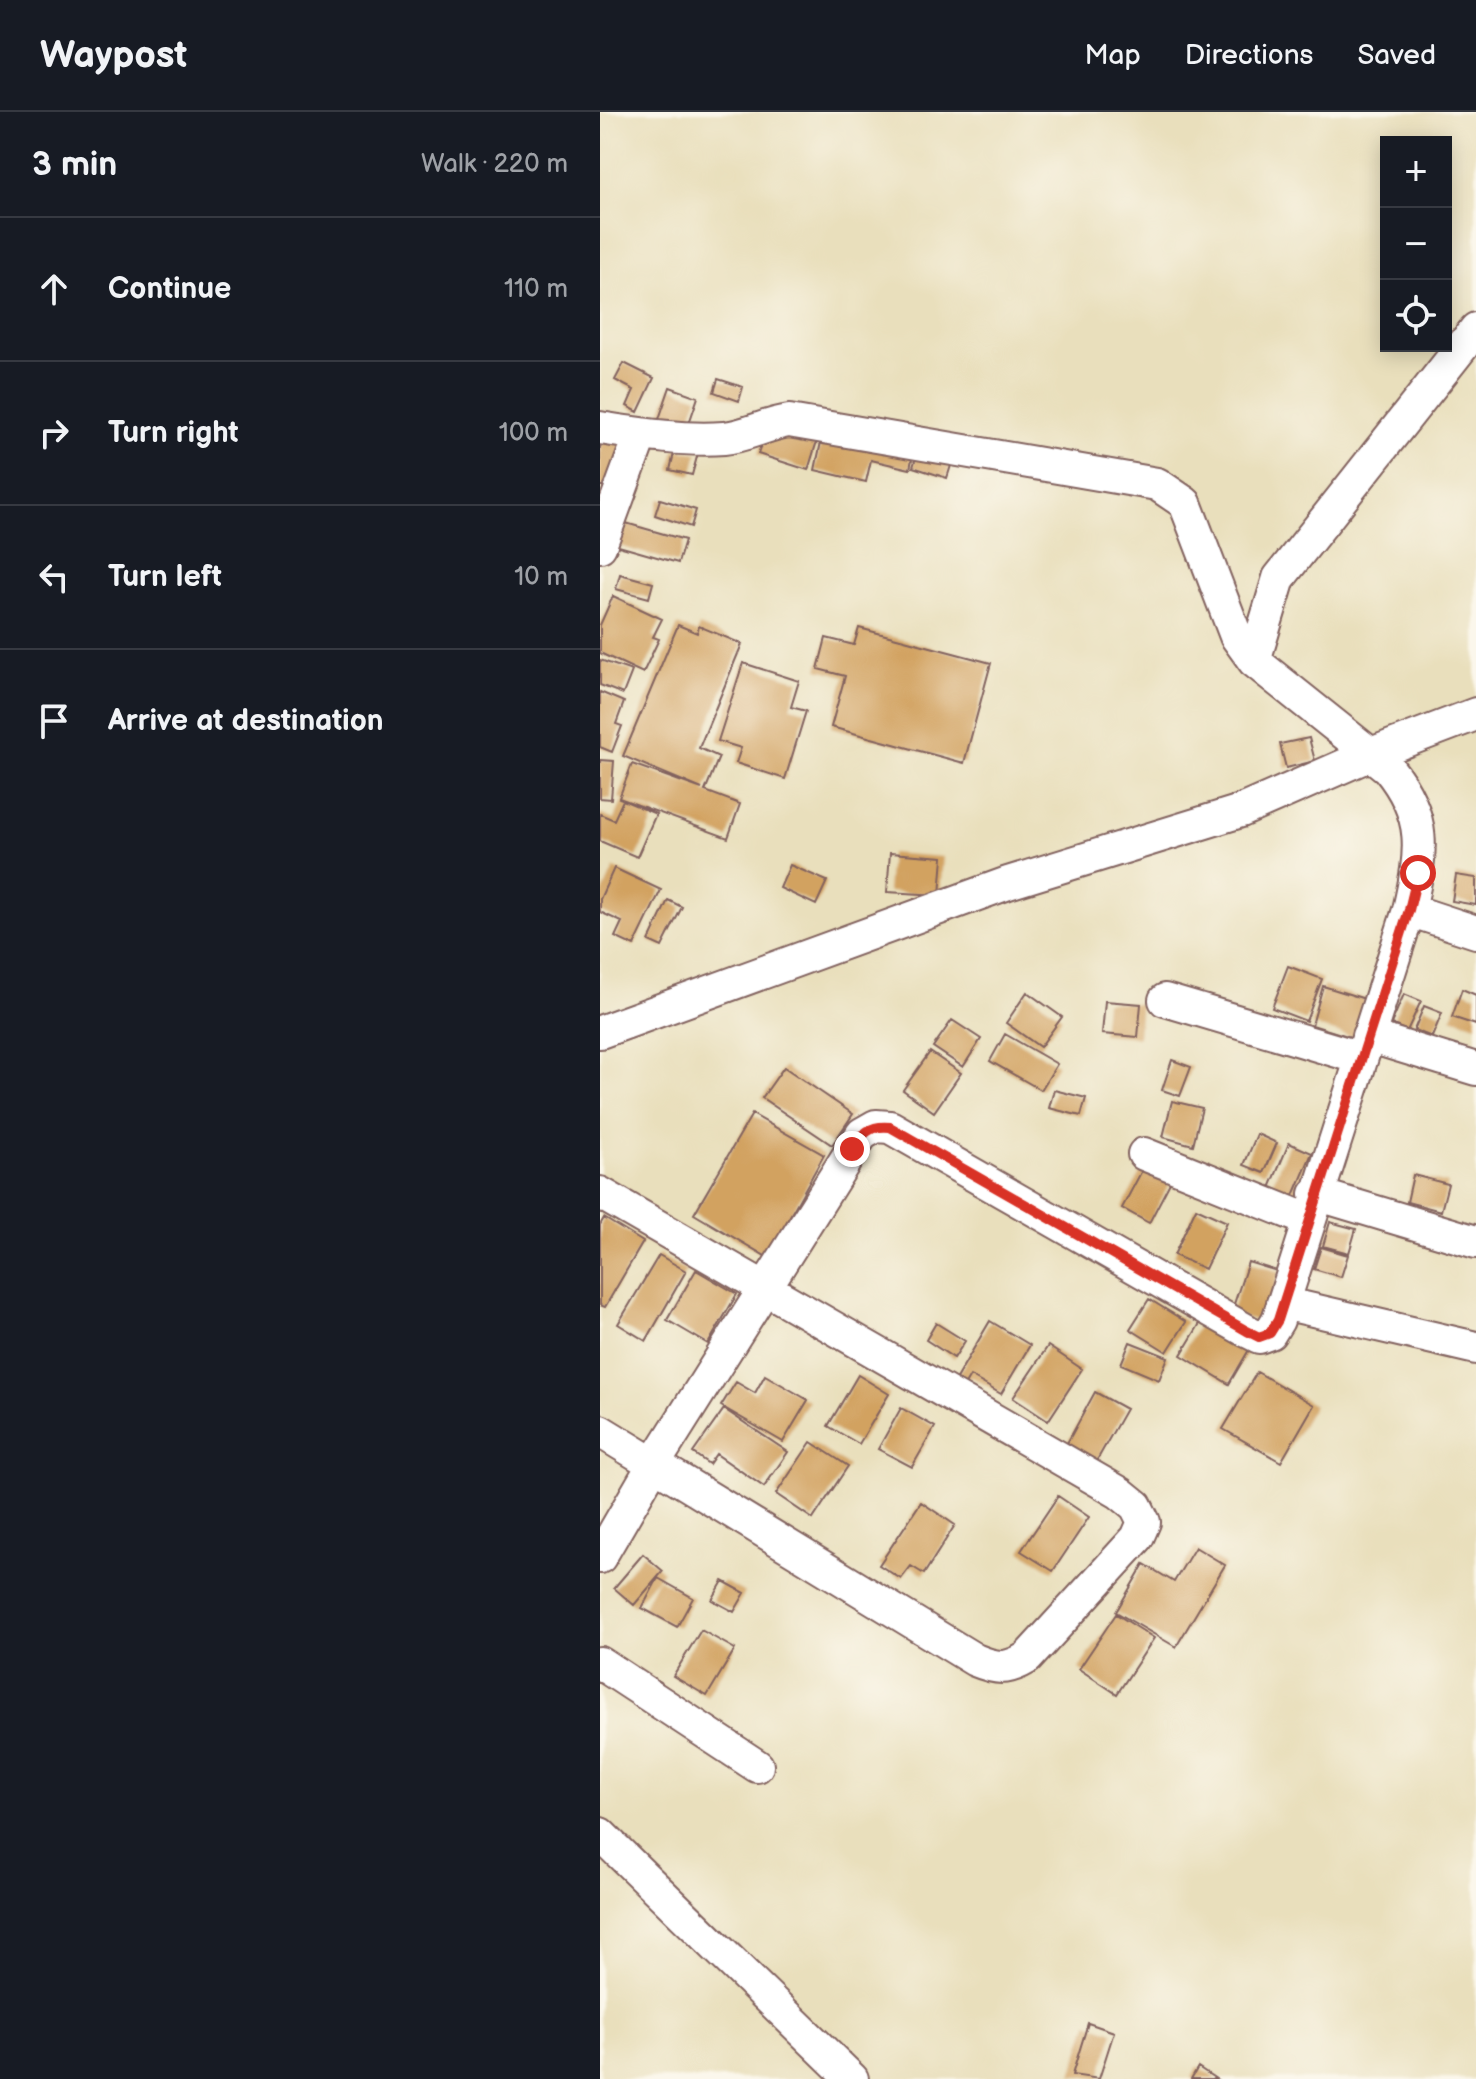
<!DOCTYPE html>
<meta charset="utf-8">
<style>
:root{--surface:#171b24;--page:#20242c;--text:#f1f3f6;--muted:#9ea1a6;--line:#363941}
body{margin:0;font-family:"Balsamiq Sans",sans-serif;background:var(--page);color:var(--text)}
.controls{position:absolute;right:24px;top:24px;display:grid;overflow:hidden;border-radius:0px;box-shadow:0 4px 20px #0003}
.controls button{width:72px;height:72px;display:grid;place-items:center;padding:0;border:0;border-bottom:2px solid var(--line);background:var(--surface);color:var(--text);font:40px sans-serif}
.stop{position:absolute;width:24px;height:24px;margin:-18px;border:6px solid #d93025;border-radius:50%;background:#fff}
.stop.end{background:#d93025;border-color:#fff;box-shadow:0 2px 8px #0008}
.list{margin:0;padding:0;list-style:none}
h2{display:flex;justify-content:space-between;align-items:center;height:104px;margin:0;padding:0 32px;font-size:34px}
h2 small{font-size:26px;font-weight:400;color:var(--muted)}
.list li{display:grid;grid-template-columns:52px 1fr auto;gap:24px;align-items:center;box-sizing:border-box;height:144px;padding:0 32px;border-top:2px solid var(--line)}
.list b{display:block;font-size:30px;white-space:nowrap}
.list em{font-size:26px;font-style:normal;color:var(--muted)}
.icon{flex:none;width:44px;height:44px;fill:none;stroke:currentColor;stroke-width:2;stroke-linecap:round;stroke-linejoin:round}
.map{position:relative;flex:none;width:876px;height:1967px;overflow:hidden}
header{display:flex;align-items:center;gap:48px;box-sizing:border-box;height:112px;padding:0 40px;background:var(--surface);border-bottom:2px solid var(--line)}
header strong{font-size:38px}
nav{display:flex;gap:44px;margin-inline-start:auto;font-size:28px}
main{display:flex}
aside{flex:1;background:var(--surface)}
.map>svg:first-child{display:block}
</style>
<header>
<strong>Waypost</strong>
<nav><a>Map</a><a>Directions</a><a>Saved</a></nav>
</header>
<main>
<aside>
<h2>3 min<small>Walk · 220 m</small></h2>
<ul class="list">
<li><svg class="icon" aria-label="ahead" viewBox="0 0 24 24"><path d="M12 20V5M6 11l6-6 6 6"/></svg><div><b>Continue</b></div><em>110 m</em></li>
<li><svg class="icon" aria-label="right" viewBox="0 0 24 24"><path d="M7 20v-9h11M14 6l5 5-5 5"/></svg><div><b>Turn right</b></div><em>100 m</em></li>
<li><svg class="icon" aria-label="left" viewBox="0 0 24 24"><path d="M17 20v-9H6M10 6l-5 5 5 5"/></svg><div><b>Turn left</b></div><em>10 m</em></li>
<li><svg class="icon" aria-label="arrive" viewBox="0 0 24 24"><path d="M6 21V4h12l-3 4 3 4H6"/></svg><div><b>Arrive at destination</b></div></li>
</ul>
</aside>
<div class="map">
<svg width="876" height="1967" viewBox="0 0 876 1967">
<rect width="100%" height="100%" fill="#fbf7ec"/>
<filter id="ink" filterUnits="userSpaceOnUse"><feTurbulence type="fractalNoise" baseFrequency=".0125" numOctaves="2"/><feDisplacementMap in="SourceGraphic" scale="16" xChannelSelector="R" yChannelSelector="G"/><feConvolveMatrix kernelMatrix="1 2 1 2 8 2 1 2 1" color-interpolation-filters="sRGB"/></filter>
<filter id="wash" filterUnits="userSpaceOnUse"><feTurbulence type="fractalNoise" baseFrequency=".006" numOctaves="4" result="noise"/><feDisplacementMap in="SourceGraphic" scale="32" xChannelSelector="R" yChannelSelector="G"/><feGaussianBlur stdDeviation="1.8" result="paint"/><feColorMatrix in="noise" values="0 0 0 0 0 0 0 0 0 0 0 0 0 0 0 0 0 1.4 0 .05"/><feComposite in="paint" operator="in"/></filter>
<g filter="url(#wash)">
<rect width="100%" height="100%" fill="#e9dfbc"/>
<g id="blocks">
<!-- building -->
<path fill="#d2a261" d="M24,251l30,15 -16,34 -11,-6 7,-16 -19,-10z
M118,267l25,8 -4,14 -25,-9z
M70,275l28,10 -12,35 -28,-10z
M168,313l49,16 -9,29 -50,-16z
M224,316l90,20 -4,21 -39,-9 -5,22 -51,-12z
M6,323l26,14 -22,41 -10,-5v-39z
M320,333l34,11 -7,22 -34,-11z
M75,337l23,4 -6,22 -22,-5z
M60,387l36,11 -5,17 -36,-12z
M22,410l63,18 -7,23 -63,-18z
M20,462l33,9 -4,15 -33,-9z
M13,484l49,23 -9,18 6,2 -16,34 -43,-20v-28z
M78,513l19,8 2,-7 43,18 -43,104 20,9 -14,34 35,13 -12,34 -109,-40 13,-34 70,25 -79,-33z
M259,516l132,35 -27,100 -133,-36 14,-51 -27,-7 8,-31 28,7z
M0,548l32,11 -9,23 -23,-9z
M143,551l56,18 -8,26 15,4 -21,68 -49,-16 5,-15 -23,-7z
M0,580l24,10 -8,22 6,2 -10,26 -12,-5z
M709,626l6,23 -29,7 -6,-24z
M0,648l14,1 -3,38 -11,-1z
M23,688l33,14 -19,43 -37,-16v-27l14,6z
M290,741l53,4 -3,38 -53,-3z
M190,753l37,16 -11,24 -36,-17z
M14,756l47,22 -27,56 -19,-9 7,-15 -22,-10v-13z
M856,763l20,3v27l-24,-4z
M68,788l14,7 -20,40 -13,-6z
M688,854l34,13 -16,42 -34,-13z
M723,874l42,13 -11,39 -42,-13z
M862,877l14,6v30l-24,-8z
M427,880l35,25 -22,30 -34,-24z
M804,882l17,7 -14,30 -16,-7z
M505,889l36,3 -3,33 -36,-3z
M824,894l18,7 -10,24 -18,-7z
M352,908l29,19 -18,28 -30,-20z
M405,922l52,30 -16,26 -51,-29z
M330,940l31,21 -27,39 -31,-22z
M572,948l19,7 -11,29 -18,-6z
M184,955l69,47 -21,31 -70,-47z
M454,978l32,8 -5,18 -32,-8z
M572,989l30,7 -9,37 -30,-8z
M152,1002l72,41 -57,102 -73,-43z
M657,1022l20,9 -13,30 -20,-8z
M689,1031l23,10 -19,45 -23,-10z
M547,1049l27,14 -25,48 -27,-15z
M813,1063l35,9 -7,27 -34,-9z
M596,1096l31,14 -22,47 -31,-14z
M4,1106l39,24 -38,65 -5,-2v-80z
M730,1110l26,7 -7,24 -26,-7z
M721,1135l27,8 -7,22 -27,-8z
M59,1143l27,16 -40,70 -28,-17z
M648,1150l32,10 -17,51 -32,-10z
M96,1158l41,24 -29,50 -41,-24z
M549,1187l37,23 -19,30 -37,-23z
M602,1208l48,28 -21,36 -48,-29z
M390,1209l40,24 -29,49 -31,-18 -7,12 -9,-6z
M336,1211l29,18 -11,17 -28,-18z
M530,1230l38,15 -9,23 -38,-16z
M448,1234l34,23 -34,52 -35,-23z
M657,1260l57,33 -33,57 -58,-33z
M165,1263l43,25 -25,42 -62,-36 15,-24 19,11z
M258,1263l31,19 -30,50 -31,-18z
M495,1280l31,17 -30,53 -30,-17z
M301,1296l34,19 -23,40 -34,-18z
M124,1297l64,43 -24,35 -48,-33 -7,10 -16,-11z
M211,1330l37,24 -35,53 -37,-25z
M458,1384l31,21 -36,54 -32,-20z
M321,1390l34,23 -31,49 -13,-8 -10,13 -22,-14z
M595,1435l30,18 -49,82 -60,-35 28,-48 30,18z
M43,1442l20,17 -29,34 -20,-17z
M58,1466l35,20 -16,29 -35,-19z
M123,1469l22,12 -11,19 -22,-12z
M516,1502l38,24 -37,56 -38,-25z
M101,1518l34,19 -28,47 -34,-20z
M488,1911l26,9 -15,47 -27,-4z
M598,1955l18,12h-25z"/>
</g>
</g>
<g filter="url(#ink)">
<use href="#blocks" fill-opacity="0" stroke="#82625e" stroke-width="2"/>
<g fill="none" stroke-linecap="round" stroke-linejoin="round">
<!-- minor casing -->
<g stroke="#82625e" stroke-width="36">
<path id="minor" d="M0,316c40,6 83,13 124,10 22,-2 43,-14 65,-17l368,63 28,19 51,133 18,25 134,107c40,49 34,84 21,142l-131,410 -8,13 -11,4 -12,-6 -357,-204 -14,-1 -14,8 -208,330 -54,93
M0,434l41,-112
M654,549l25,-83 197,-249
M809,798l67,22
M565,888l196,58
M0,920l408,-149 233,-72 130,-57 105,-40
M768,924l108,33
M544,1042l164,66
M0,1081l520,300 16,13 8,16 -7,16 -110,120c-20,12 -30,11 -52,2l-375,-229
M716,1082l160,48
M683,1191l193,45
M0,1551l157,103
M0,1722l252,245"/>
</g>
<!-- minor -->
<use href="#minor" stroke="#fff" stroke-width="32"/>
</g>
</g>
<g fill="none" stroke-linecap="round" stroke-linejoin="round" filter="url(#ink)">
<!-- route -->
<path stroke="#d93025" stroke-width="10" d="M252,1037c11,-16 18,-24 38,-22l357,204 12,6 11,-4 8,-13 131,-410 9,-37"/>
</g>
</svg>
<div class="controls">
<button>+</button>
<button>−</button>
<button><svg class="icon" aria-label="locate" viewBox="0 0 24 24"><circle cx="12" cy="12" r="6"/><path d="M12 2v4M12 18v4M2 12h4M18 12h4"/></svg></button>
</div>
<div class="stop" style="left:818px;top:761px"></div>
<div class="stop end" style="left:252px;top:1037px"></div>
</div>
</main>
